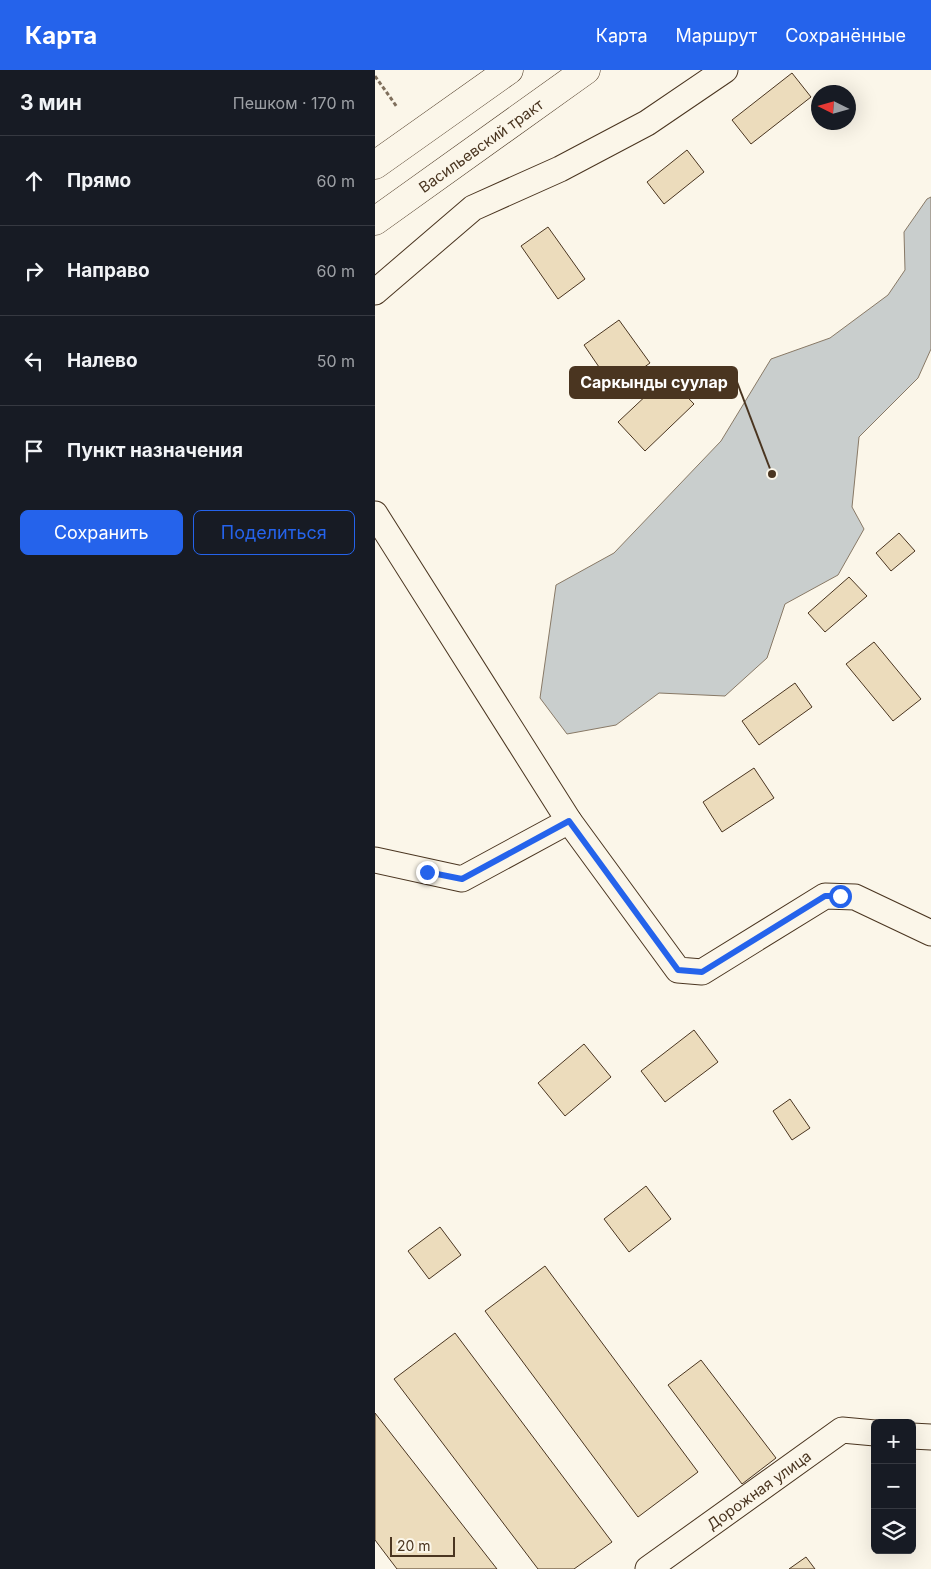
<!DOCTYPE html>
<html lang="ru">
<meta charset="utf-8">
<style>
:root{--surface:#171b24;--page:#20242c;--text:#f1f3f6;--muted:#9ea1a6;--line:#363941;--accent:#2563eb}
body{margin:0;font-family:Inter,sans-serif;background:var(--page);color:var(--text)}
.controls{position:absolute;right:15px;bottom:15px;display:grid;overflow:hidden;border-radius:8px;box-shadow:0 5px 20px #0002}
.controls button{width:45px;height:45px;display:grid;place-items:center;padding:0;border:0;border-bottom:1px solid var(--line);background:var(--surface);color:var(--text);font:25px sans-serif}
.compass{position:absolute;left:436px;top:15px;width:45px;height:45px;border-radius:50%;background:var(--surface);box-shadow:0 5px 20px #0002;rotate:275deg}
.scale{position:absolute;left:15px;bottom:12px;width:65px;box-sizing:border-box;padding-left:5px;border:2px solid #4a3520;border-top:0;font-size:14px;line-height:18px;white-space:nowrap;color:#4a3520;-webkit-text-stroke:4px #fbf6e9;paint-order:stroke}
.stop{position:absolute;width:15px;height:15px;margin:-11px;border:4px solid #2563eb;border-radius:50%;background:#fff}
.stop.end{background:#2563eb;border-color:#fff;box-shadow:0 1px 5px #0008}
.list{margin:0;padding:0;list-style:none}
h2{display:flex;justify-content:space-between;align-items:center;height:65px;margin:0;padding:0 20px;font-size:21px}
h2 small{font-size:16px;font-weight:400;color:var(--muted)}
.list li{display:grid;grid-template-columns:32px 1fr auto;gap:15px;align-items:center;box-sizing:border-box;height:90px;padding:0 20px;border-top:1px solid var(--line)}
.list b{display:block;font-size:19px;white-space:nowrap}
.list em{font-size:16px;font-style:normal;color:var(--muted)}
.actions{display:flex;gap:10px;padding:15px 20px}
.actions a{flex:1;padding:11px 0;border:1px solid var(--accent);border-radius:8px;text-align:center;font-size:18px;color:var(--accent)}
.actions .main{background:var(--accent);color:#fff}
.icon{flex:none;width:28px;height:28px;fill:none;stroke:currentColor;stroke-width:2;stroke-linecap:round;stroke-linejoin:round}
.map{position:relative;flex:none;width:556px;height:1499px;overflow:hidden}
header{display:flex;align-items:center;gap:30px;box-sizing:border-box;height:70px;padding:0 25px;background:var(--accent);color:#fff}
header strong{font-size:24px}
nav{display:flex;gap:28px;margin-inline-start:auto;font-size:18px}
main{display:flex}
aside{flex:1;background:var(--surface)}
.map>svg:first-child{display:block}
</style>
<header>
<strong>Карта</strong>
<nav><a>Карта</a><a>Маршрут</a><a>Сохранённые</a></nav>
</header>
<main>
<aside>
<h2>3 мин<small>Пешком · 170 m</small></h2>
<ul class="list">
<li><svg class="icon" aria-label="ahead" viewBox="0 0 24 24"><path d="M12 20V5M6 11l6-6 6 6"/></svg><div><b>Прямо</b></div><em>60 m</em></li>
<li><svg class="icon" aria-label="right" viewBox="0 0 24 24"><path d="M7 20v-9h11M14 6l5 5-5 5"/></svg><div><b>Направо</b></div><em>60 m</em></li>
<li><svg class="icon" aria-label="left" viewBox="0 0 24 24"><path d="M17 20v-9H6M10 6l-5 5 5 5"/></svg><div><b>Налево</b></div><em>50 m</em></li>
<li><svg class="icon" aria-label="arrive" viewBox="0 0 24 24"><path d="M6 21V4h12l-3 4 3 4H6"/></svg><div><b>Пункт назначения</b></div></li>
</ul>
<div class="actions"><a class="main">Сохранить</a><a>Поделиться</a></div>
</aside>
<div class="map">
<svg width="556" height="1499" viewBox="0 0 556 1499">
<rect width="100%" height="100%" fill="#fbf6e9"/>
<!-- water -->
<path fill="#c9cecd" stroke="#887966" d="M556,127v152l-13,29 -59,59 -7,70 12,22 -26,46 -53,29 -18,54 -42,38 -66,-3 -43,32 -49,9 -27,-36 16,-113 58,-32 107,-112 50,-82 59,-21 58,-43 17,-25 -1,-38 23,-33z"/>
<!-- building -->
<path fill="#ecdcbc" stroke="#4a3520" d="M417,3l19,24 -60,47 -19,-24z
M312,80l17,22 -40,32 -17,-22z
M173,157l37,52 -27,20 -37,-53z
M244,250l31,43 -36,26 -30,-44z
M292,306l27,28 -49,47 -27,-29z
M524,463l16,18 -24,20 -15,-18z
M474,507l18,19 -42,36 -17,-19z
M499,572l47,57 -28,22 -47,-57z
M420,613l17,24 -53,38 -17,-24z
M379,698l20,30 -52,34 -19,-30z
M319,960l24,32 -53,40 -24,-31z
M209,974l27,33 -46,39 -27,-33z
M415,1029l20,29 -18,12 -19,-29z
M271,1116l25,33 -42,33 -25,-33z
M65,1157l21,28 -32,24 -21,-28z
M170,1196l153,206 -60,45 -153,-206z
M80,1263l157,209 -38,27h-36l-144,-190z
M326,1290l75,98 -34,26 -74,-99z
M0,1343l122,156h-100l-22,-29z
M431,1487l9,12h-26z"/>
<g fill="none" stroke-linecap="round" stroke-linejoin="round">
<!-- minor casing -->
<g stroke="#4a3520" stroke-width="27">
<g id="minor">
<path d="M0,222l98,-84 87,-39 87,-46 78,-53"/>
<path d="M0,444l194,307 109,149 24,2 123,-76 30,1 76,36"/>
<path d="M0,790l87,19 107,-58"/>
<path d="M537,1366l19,1"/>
<path id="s1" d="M273,1499l194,-139 33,3"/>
</g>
</g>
<!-- major casing -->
<g stroke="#4a3520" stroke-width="29">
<g id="major">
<path d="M0,95l134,-95"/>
<path id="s2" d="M0,151l211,-151"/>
</g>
</g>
<!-- path -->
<path stroke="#7f6f5c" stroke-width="3" stroke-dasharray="4 2.5" stroke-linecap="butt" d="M0,6l22,31"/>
<!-- minor -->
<use href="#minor" stroke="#fbf6e9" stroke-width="25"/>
<!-- major -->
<use href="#major" stroke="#fbf6e9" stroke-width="28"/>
</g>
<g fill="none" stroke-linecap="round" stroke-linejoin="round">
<!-- route -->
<path stroke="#2563eb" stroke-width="6" d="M52,802l35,7 107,-58 109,149 24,2 123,-76h15"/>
</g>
<g text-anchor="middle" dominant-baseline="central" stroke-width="4" stroke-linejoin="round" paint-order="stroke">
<!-- street labels -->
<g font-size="15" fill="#4a3520" stroke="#fbf6e9">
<text stroke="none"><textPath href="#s2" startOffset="130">Васильевский тракт</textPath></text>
<text stroke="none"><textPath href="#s1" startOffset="136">Дорожная улица</textPath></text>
</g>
</g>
<!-- callouts -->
<path fill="none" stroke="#4a3520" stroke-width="2" d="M397 404L362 312"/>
<circle fill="#4a3520" stroke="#fbf6e9" stroke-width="2" cx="397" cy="404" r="5"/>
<rect fill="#4a3520" stroke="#4a3520" stroke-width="2" x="195" y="297" width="167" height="31" rx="5"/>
<g font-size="16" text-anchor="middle" font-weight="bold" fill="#fff">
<text x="279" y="318">Саркынды суулар</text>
</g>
</svg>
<div class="controls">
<button>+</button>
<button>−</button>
<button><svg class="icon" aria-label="layers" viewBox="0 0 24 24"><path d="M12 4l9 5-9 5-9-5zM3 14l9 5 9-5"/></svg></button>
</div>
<svg class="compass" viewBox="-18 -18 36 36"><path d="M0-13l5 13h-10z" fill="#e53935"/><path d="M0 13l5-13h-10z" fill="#9ea1a6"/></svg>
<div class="scale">20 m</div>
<div class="stop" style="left:465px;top:826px"></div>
<div class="stop end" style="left:52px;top:802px"></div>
</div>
</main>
